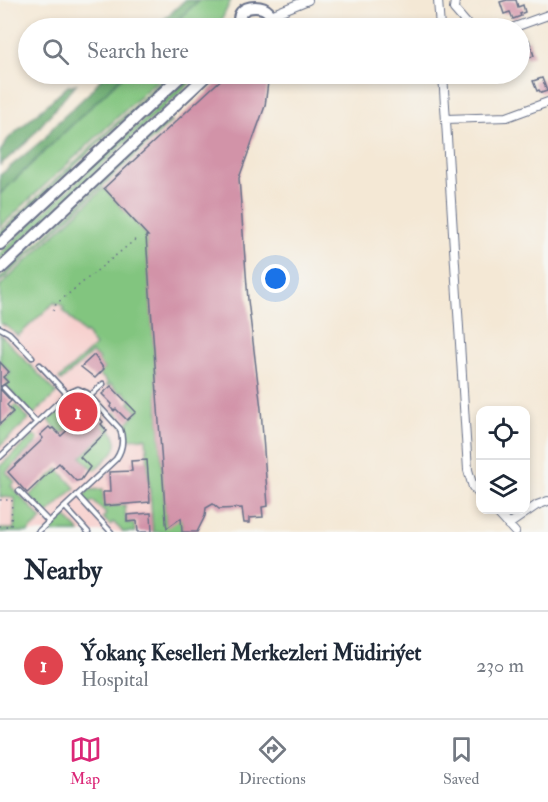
<!DOCTYPE html>
<meta charset="utf-8">
<style>
:root{--surface:#fff;--page:#f6f6f7;--text:#1f2937;--muted:#747a83;--line:#e0e1e3;--accent:#db2777}
body{margin:0;font-family:"IM FELL Double Pica",serif;background:var(--page);color:var(--text)}
.controls{position:absolute;right:18px;bottom:18px;display:grid;overflow:hidden;border-radius:12px;box-shadow:0 3px 9px #0003}
.controls button{width:54px;height:54px;display:grid;place-items:center;padding:0;border:0;border-bottom:2px solid var(--line);background:var(--surface);color:var(--text);font:30px sans-serif}
.you{position:absolute;left:276px;top:279px;width:21px;height:21px;margin:-15px;border:4px solid #fff;border-radius:50%;background:#1a73e8;box-shadow:0 0 0 9px #1a73e833}
.badge{display:grid;place-items:center;width:39px;height:39px;border-radius:50%;background:var(--accent);color:#fff;font-size:20px;font-weight:700}
.pin{position:absolute;translate:-50% -50%;border:3px solid #fff;box-shadow:0 2px 6px #0006}
.list{margin:0;padding:0;list-style:none}
h2{display:flex;justify-content:space-between;align-items:center;height:78px;margin:0;padding:0 24px;font-size:26px}
h2 small{font-size:20px;font-weight:400;color:var(--muted)}
.list li{display:grid;grid-template-columns:39px 1fr auto;gap:18px;align-items:center;box-sizing:border-box;height:108px;padding:0 24px;border-top:2px solid var(--line)}
.list b{display:block;font-size:22px;white-space:nowrap}
.list p{margin:0;font-size:20px;white-space:nowrap;color:var(--muted)}
.list em{font-size:20px;font-style:normal;color:var(--muted)}
.icon{flex:none;width:33px;height:33px;fill:none;stroke:currentColor;stroke-width:2;stroke-linecap:round;stroke-linejoin:round}
.map{position:relative;flex:none;width:548px;height:532px;overflow:hidden}
.search{position:absolute;background:var(--surface);box-shadow:0 3px 9px #0003;left:18px;right:18px;top:18px;height:66px;display:flex;align-items:center;gap:15px;box-sizing:border-box;padding:0 21px;border-radius:33px;color:var(--muted);font-size:22px}
.sheet{height:186px;background:var(--surface)}
nav{display:flex;justify-content:space-around;align-items:center;box-sizing:border-box;height:84px;border-top:2px solid var(--line);background:var(--surface);font-size:16px;color:var(--muted)}
nav a{display:grid;justify-items:center;gap:3px}
nav .on{color:var(--accent)}
.map>svg:first-child{display:block}
</style>
<div class="map">
<svg width="548" height="532" viewBox="0 0 548 532">
<rect width="100%" height="100%" fill="#f6f6f2"/>
<filter id="ink" filterUnits="userSpaceOnUse"><feTurbulence type="fractalNoise" baseFrequency=".0167" numOctaves="2"/><feDisplacementMap in="SourceGraphic" scale="12" xChannelSelector="R" yChannelSelector="G"/><feConvolveMatrix kernelMatrix="1 2 1 2 8 2 1 2 1" color-interpolation-filters="sRGB"/></filter>
<filter id="wash" filterUnits="userSpaceOnUse"><feTurbulence type="fractalNoise" baseFrequency=".008" numOctaves="4" result="noise"/><feDisplacementMap in="SourceGraphic" scale="24" xChannelSelector="R" yChannelSelector="G"/><feGaussianBlur stdDeviation="1.35" result="paint"/><feColorMatrix in="noise" values="0 0 0 0 0 0 0 0 0 0 0 0 0 0 0 0 0 1.4 0 .05"/><feComposite in="paint" operator="in"/></filter>
<g filter="url(#wash)">
<rect width="100%" height="100%" fill="#f4e8d5"/>
<!-- built -->
<path fill="#f7d0ce" d="M105,195l38,41 21,296h-164v-239z"/>
<!-- green -->
<path fill="#82c57f" stroke="#4e7a6e" stroke-width="1.5" d="M199,0h32l-9,19 -9,9h-44z
M125,74h39l-164,153v-33z
M169,74h2l-8,9 -163,153v-4z
M193,74h7l-200,186v-7z
M170,121l1,1 -171,160v-4l160,-150z
M104,188l42,46 20,289 15,-17 1,26h-29l-7,-94 -18,1 -4,-12 -12,-13 3,-2 11,12 12,-12 -9,-9 2,-3 -8,-9 -3,2 -9,-9 -3,2 -2,-1 2,-2 -9,-9 5,-5 -6,-7 2,-2 -8,-7 -31,28 -2,-2 36,-33 -6,-8 1,-1 -4,-5 -2,1 -21,-23 1,-2 -5,-5 -2,2 -2,-3 -37,34 -9,-8 -9,-5v-37z
M0,334l57,59 -24,22 -27,-29 3,-4 -4,-4 6,-5 -11,-12z
M77,395l3,1 17,18 -3,3 -6,-7 -25,23 -3,-1 -12,-12z
M16,405l13,14 -29,27v-18l16,-15 -4,-5z
M105,422c22,24 8,31 -11,48l-13,-13 27,-25 -6,-7z
M34,435l4,4 -2,4 -30,29 9,10 -4,4 31,33 -14,13h-28v-3h14l1,-31 -15,-1v-31z
M58,469l17,19 -29,27 -17,-19z
M103,489l1,18 21,-2 1,18h8l1,9h-12l-10,-10 -3,3 -7,-7 3,-4 -13,-13 -4,3 -6,-7 5,-7z
M65,516l15,16h-32z"/>
<!-- forest -->
<path fill="#69aa6e" stroke="#426c66" stroke-width="1.5" d="M185,0h14l-30,28h-14z
M105,74h20l-125,120v-19l45,-37 9,-12 35,-33z
M76,84l-50,59 -26,22v-13l8,-13 60,-53z"/>
<g id="blocks">
<!-- building -->
<path fill="#d293a8" d="M507,0h9l2,7 5,-2 2,7 -5,2 1,2 -8,3 -3,-7 -6,2 -4,-12z
M529,40l5,16 -8,2 -5,-15z
M227,74h42l-4,32 -26,72 9,122 13,109 7,97 -6,1 1,10 -14,1v5h-5l-2,-15 -23,1 -6,-5 -7,4 -1,8 -8,16h-15l-1,-14 -14,10 -1,-5 -20,-287h2l-44,-48z
M542,78l5,13 -6,2 -2,-3 -2,1 -4,-10z
M94,355l10,14 -9,9 -14,-11z
M0,362l9,10 -6,5 5,5 -8,5z
M111,386l25,26 -9,8 -11,-11 -2,2 -4,-4 2,-3 -10,-10z
M0,389l11,12 -4,4 6,7 -13,12z
M88,411l7,7 3,-2 5,6 -2,2 6,7 -27,26 10,10 -9,13 -5,1 -17,-18 -32,30 -19,-21 32,-30 3,-4 -3,-3 9,-8 2,2 2,-1 8,8z
M147,460l3,42 -46,4 -1,-14h7l-1,-20 23,-1 -1,-10z
M151,513l1,19h-14l-1,-11 -10,1v-7z"/>
</g>
</g>
<g filter="url(#ink)">
<use href="#blocks" fill-opacity="0" stroke="#677088" stroke-width="1.5"/>
<g fill="none" stroke-linecap="round" stroke-linejoin="round">
<!-- lane casing -->
<g stroke="#677088" stroke-width="7">
<path id="lane" d="M0,328l9,5 23,24
M40,365l27,29
M4,388l32,34
M90,396l13,-12
M0,457l67,-63 11,-5 9,4 33,36c4,11 3,20 -4,30l-78,73
M19,491l30,31
M77,495l34,37
M65,507l23,25"/>
</g>
<!-- street casing -->
<g stroke="#677088" stroke-width="10">
<path id="street" d="M438,0l2,28
M455,0l-1,9 13,15 8,4
M271,15l37,-15
M512,28l36,-13
M443,74l25,396 5,17 7,8
M446,119l61,-2 41,-15
M494,509l21,23
M508,525l29,-20 11,-4"/>
</g>
<!-- secondary casing -->
<g stroke="#677088" stroke-width="14">
<path id="secondary" d="M243,28c-19,-28 43,-28 24,0
M0,244l183,-170
M0,269l208,-195"/>
</g>
<!-- path -->
<path stroke="#677088" stroke-width="1.5" stroke-dasharray="1.5 4.5" stroke-linecap="butt" d="M53,311l3,-7 80,-65
M0,500h12l-1,26h-11"/>
<!-- lane -->
<use href="#lane" stroke="#fff" stroke-width="4"/>
<!-- street -->
<use href="#street" stroke="#fff" stroke-width="8"/>
<!-- secondary -->
<use href="#secondary" stroke="#fff" stroke-width="10"/>
</g>
</g>
</svg>
<div class="controls">
<button><svg class="icon" aria-label="locate" viewBox="0 0 24 24"><circle cx="12" cy="12" r="6"/><path d="M12 2v4M12 18v4M2 12h4M18 12h4"/></svg></button>
<button><svg class="icon" aria-label="layers" viewBox="0 0 24 24"><path d="M12 4l9 5-9 5-9-5zM3 14l9 5 9-5"/></svg></button>
</div>
<div class="you"></div>
<div class="pin badge" style="left:78px;top:412px;background:#e0444e">1</div>
<div class="search"><svg class="icon" aria-label="search" viewBox="0 0 24 24"><circle cx="10" cy="10" r="6"/><path d="M15 15l6 6"/></svg>Search here</div>
</div>
<section class="sheet">
<h2>Nearby<small></small></h2>
<ul class="list">
<li><span class="badge" style="background:#e0444e">1</span><div><b>Ýokanç Keselleri Merkezleri Müdiriýet</b><p>Hospital</p></div><em>230 m</em></li>
</ul>
</section>
<nav>
<a class="on"><svg class="icon" aria-label="map" viewBox="0 0 24 24"><path d="M3 6l6-2 6 2 6-2v14l-6 2-6-2-6 2zM9 4v14M15 6v14"/></svg>Map</a>
<a><svg class="icon" aria-label="directions" viewBox="0 0 24 24"><path d="M12 3l9 9-9 9-9-9zM9 14v-3h6M13 9l2 2-2 2"/></svg>Directions</a>
<a><svg class="icon" aria-label="saved" viewBox="0 0 24 24"><path d="M7 4h10v16l-5-4-5 4z"/></svg>Saved</a>
</nav>
